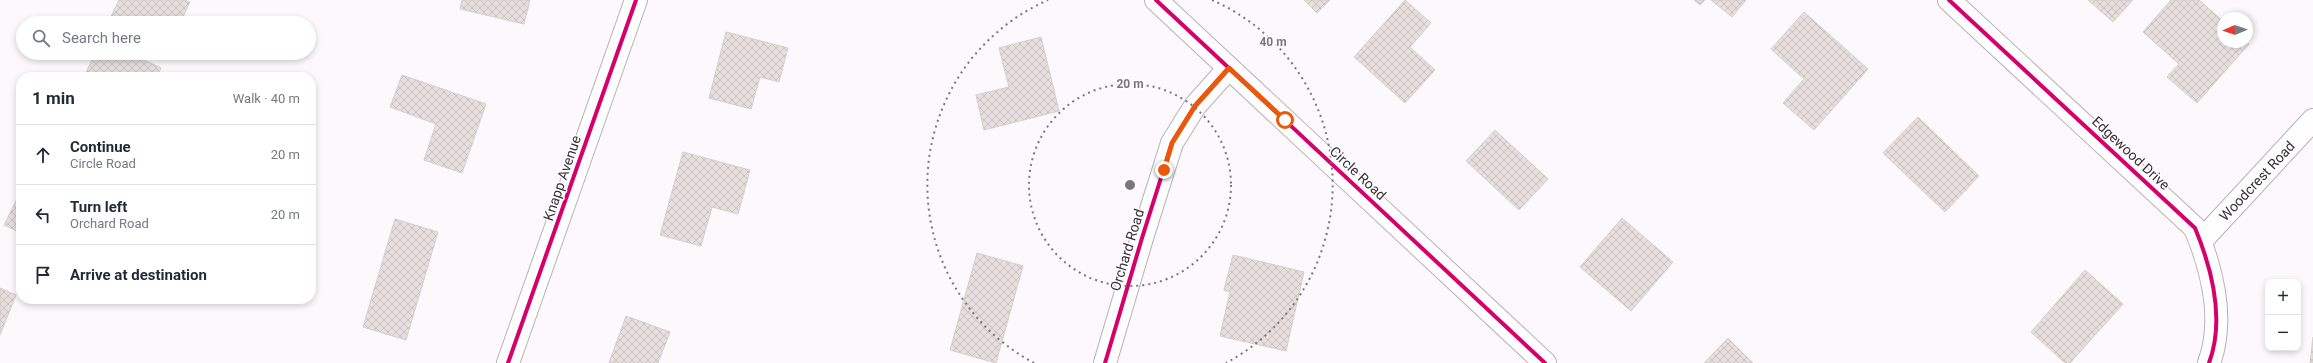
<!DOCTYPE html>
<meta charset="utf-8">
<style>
:root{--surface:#fff;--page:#f6f6f7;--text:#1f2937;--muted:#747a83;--line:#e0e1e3}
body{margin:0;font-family:Roboto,sans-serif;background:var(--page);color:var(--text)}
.controls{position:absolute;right:12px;bottom:12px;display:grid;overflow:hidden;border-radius:8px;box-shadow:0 2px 6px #0003}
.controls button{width:36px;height:36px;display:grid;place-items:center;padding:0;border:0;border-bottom:1px solid var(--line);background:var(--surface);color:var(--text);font:20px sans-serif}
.compass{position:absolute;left:2217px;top:12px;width:36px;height:36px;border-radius:50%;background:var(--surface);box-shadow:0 2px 6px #0003;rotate:268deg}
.stop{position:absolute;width:12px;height:12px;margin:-9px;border:3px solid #ea580c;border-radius:50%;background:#fff}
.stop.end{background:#ea580c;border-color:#fff;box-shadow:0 1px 4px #0008}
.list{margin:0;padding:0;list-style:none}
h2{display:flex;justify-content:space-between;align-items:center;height:52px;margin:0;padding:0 16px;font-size:17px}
h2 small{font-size:13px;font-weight:400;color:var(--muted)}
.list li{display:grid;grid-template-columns:26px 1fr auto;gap:12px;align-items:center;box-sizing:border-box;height:60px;padding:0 16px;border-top:1px solid var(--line)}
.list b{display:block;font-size:15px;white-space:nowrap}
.list p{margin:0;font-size:13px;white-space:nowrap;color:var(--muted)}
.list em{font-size:13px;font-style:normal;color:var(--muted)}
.icon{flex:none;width:22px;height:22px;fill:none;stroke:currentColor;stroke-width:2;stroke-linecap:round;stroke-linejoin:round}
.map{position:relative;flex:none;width:2313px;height:363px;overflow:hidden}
.search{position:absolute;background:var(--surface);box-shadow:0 2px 6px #0003;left:16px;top:16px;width:300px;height:44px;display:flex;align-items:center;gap:10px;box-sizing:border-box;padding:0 14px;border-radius:22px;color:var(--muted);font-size:15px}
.panel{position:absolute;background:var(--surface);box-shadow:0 2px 6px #0003;left:16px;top:72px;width:300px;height:232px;border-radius:16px}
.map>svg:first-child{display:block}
</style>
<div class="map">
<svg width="2313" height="363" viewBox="0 0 2313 363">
<defs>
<pattern id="building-cross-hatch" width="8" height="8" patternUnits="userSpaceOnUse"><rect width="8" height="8" fill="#e7dfdd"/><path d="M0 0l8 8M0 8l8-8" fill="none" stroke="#c7c0be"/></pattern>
</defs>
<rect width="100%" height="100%" fill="#fcf8fb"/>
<!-- building -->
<path fill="url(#building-cross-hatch)" stroke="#d5cecb" d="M119,0h65l6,2 -10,21h-72z
M462,0h68l-6,24 -64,-15z
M1304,0h26l-13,13z
M1405,0l26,23 -21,24 25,23 -30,33 -51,-46z
M1694,0h11l-5,5z
M1711,0h35l-14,17z
M2088,0h45l-20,22z
M2171,0h28l24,21v21h23l3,2 -52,59 -30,-26 12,-13 -36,-32z
M1804,12l64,57 -54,61 -31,-27 21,-24 -33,-30z
M726,32l62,16 -9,34 -19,-5 -9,32 -42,-11z
M1041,37l18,74 -75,19 -8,-35 33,-8 -10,-39z
M95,53h52l-3,7 17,8 -4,9h-73z
M402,75l84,29 -24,69 -38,-13 12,-36 -46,-17z
M1918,117l61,59 -34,36 -62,-59z
M1495,130l53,49 -29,31 -53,-49z
M683,152l67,18 -12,44 -26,-7 -11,39 -41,-11z
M21,191v42l-17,-8z
M1622,218l51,44 -42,49 -51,-44z
M395,219l43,13 -32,108 -43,-13z
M977,253l46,13 -27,97 -46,-13z
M1233,255l71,17 -18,79 -66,-15 10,-44 -6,-2z
M2085,270l38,34 -53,59h-5l-34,-31z
M0,288l16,7 -16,40z
M626,316l44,16 -12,31h-49z
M2313,337v26h-3z
M1728,338l25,25h-49z"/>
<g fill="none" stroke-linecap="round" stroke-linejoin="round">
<!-- minor casing -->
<g stroke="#b8b2b7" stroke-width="24">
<path id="minor" d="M1156,0l389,363
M1949,0l246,228c17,41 30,92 14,135
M2201,241l112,-121
M508,363l128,-363
M1105,363l37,-125 30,-95 23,-37 34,-38"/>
</g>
<!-- minor -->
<use href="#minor" stroke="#fffefe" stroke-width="22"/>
<!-- cycleway casing -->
<g stroke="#fff" stroke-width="6">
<path id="cycleway" d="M1156,0l389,363
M1949,0l246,228c17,41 30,92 14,135
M508,363l128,-363
M1105,363l37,-125 30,-95 23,-37 34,-38"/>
</g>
<!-- cycleway -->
<use href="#cycleway" stroke="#d6006c" stroke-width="4"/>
</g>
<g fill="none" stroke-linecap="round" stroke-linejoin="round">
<!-- route -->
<path stroke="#ea580c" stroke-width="5" d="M1164,170l8,-27 23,-37 34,-38 56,52"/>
</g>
<!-- distance rings -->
<g fill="none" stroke="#7d757c" stroke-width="2" stroke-dasharray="2 4">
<circle cx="1130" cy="185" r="101"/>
<path d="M1034 363A202 202 0 0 1 1048 0M1212 0A202 202 0 0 1 1226 363"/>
</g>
<g text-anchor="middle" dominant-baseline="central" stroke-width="3" stroke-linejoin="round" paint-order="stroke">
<!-- street labels -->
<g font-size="14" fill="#392e38" stroke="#fff">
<text transform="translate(2131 153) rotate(43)">Edgewood Drive</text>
<text transform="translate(1358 173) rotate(43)">Circle Road</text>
<text transform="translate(562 178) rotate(-71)">Knapp Avenue</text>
<text transform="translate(2257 181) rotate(-47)">Woodcrest Road</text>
<text transform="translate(1127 250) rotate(-73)">Orchard Road</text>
</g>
</g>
<circle cx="1130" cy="185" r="6" fill="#7d757c" stroke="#fff" stroke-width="2"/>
<g font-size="12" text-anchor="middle" font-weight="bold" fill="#7d757c" stroke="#fff" stroke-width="3" stroke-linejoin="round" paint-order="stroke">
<text x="1273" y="46">40 m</text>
<text x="1130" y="88">20 m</text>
</g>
</svg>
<div class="controls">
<button>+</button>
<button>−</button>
</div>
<svg class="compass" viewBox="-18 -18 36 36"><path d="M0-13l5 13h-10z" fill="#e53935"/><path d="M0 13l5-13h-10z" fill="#747a83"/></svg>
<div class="stop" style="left:1285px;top:120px"></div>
<div class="stop end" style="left:1164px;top:170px"></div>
<div class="search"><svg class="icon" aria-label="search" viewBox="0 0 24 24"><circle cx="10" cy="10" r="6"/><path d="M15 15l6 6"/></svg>Search here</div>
<section class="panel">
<h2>1 min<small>Walk · 40 m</small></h2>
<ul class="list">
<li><svg class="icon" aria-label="ahead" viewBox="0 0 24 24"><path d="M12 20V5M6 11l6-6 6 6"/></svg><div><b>Continue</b><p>Circle Road</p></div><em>20 m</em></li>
<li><svg class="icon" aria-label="left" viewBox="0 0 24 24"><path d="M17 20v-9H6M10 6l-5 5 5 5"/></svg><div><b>Turn left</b><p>Orchard Road</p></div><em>20 m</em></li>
<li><svg class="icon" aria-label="arrive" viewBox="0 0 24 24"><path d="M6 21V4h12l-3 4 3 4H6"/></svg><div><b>Arrive at destination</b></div></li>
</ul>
</section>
</div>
